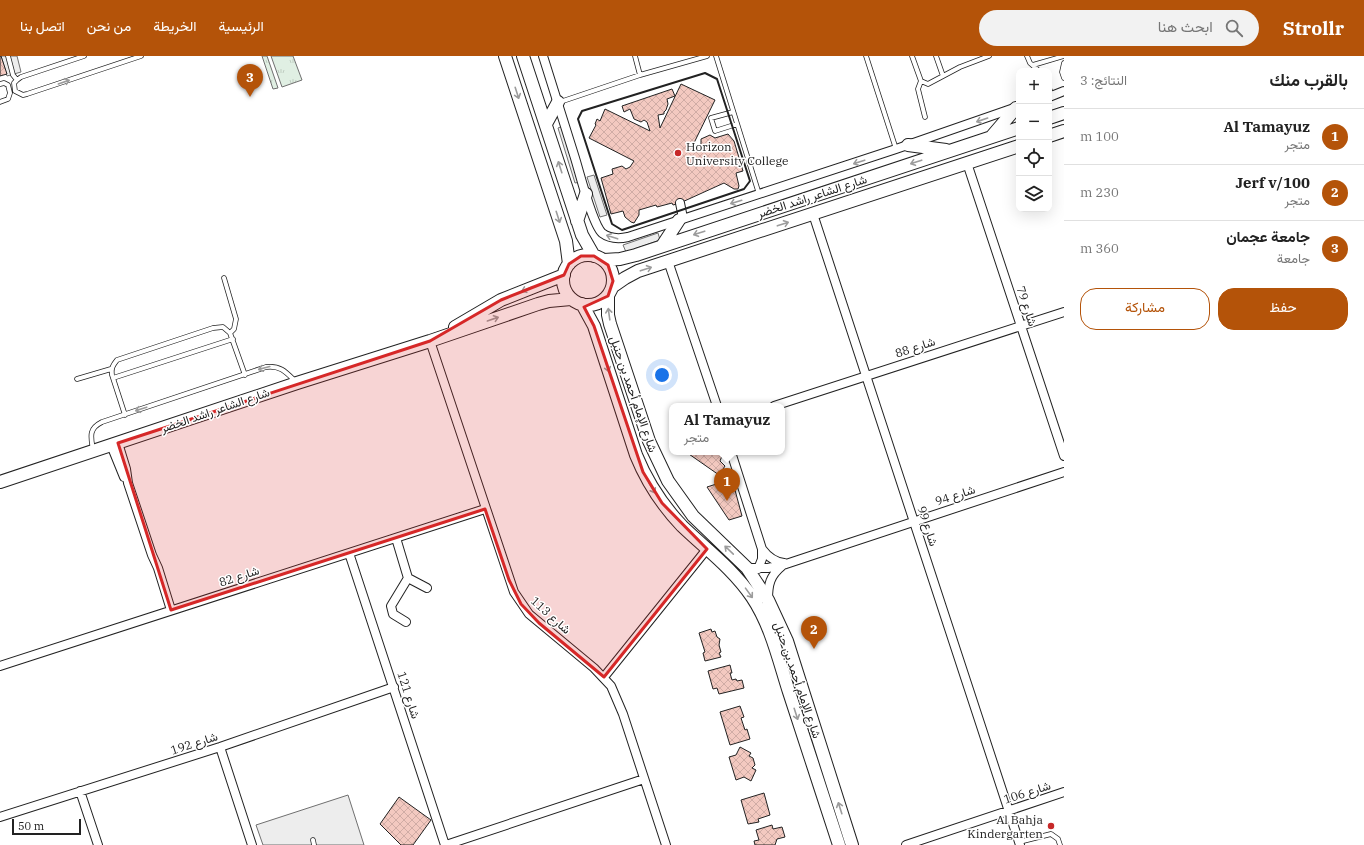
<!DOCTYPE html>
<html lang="ar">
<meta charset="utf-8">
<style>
:root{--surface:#fff;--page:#f2f2f2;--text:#222;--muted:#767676;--line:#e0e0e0;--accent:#b45309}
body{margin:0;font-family:"IBM Plex Serif",Vazirmatn,serif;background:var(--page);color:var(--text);direction:rtl}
.controls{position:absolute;right:12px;top:12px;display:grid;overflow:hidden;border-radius:8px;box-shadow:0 4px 16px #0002}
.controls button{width:36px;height:36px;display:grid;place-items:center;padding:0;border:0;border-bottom:1px solid var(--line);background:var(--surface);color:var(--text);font:20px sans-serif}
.scale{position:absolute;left:12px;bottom:10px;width:69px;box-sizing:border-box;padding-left:4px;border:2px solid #222;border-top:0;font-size:11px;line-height:14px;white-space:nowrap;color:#222;-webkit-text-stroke:3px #fff;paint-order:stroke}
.you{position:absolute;left:662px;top:319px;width:14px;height:14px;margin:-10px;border:3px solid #fff;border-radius:50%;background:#1a73e8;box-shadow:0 0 0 6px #1a73e833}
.badge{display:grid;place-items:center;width:26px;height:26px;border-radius:50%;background:var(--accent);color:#fff;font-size:13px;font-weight:700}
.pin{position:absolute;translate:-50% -33px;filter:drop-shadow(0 1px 2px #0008)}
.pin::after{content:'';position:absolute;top:21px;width:14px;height:12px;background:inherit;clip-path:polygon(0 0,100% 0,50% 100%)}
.popup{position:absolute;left:669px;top:347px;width:116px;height:52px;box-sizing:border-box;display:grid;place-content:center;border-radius:8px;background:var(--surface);filter:drop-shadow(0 1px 3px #0005);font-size:13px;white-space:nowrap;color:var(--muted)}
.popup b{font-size:15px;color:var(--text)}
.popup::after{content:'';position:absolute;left:50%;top:100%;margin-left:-8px;border:8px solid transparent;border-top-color:var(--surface)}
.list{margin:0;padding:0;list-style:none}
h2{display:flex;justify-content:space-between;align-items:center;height:52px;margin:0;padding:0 16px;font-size:17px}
h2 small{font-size:13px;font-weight:400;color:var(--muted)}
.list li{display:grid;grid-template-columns:26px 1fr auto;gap:12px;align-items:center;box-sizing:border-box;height:56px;padding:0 16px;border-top:1px solid var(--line)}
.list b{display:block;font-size:15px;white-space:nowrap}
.list p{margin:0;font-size:13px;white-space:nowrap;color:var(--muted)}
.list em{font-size:13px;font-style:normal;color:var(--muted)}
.actions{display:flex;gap:8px;padding:12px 16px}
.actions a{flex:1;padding:9px 0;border:1px solid var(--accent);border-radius:16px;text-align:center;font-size:14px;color:var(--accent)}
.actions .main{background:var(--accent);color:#fff}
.icon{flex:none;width:22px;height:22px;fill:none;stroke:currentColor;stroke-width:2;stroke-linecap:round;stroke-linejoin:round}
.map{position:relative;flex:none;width:1064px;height:789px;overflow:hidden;direction:ltr}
header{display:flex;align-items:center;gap:24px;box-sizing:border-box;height:56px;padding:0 20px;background:var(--accent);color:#fff}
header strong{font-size:19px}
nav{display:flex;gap:22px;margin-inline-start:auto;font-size:14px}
.search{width:280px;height:36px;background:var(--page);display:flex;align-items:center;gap:10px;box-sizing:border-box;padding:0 14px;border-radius:22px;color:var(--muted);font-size:15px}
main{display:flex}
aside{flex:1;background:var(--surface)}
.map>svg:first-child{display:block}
</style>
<header>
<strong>Strollr</strong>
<div class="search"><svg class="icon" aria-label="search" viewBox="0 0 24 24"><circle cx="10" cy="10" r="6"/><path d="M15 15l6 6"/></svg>ابحث هنا</div>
<nav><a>الرئيسية</a><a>الخريطة</a><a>من نحن</a><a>اتصل بنا</a></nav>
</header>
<main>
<aside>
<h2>بالقرب منك<small>النتائج: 3</small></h2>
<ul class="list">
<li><span class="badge">1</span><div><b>Al Tamayuz</b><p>متجر</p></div><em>100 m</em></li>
<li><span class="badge">2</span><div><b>Jerf v/100</b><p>متجر</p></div><em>230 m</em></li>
<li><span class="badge">3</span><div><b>جامعة عجمان</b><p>جامعة</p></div><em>360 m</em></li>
</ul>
<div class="actions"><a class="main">حفظ</a><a>مشاركة</a></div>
</aside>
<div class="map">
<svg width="1064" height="789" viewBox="0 0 1064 789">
<defs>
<pattern id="grass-tufts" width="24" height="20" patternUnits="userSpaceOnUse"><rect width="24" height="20" fill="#e0efe3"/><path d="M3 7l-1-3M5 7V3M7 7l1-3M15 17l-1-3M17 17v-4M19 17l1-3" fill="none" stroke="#c0cdc2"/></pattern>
<pattern id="building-cross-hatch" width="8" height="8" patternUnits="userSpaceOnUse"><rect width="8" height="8" fill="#f3c9c0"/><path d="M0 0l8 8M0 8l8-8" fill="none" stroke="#d0aca5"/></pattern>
</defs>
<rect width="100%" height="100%" fill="#fff"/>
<!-- grass -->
<path fill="url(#grass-tufts)" stroke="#6f6f6f" d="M262,0h5l11,32 -5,1z
M271,0h22l9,24 -20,7z"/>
<!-- parking -->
<path fill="#ededed" stroke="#6f6f6f" d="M1,0h16l4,16 -14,4z
M563,70l17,56 -5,1 -17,-55z
M594,119l13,40 -7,2 -13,-40z
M658,177l2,7 -34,12 -3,-7z
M348,739l16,50h-101l-7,-20z"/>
<!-- building -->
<path fill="url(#building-cross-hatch)" stroke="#222" d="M0,0h1l6,18 -7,2z
M681,28l34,16 -22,45 3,1 5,-2v-5l9,-4 5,3 13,-4 6,7 9,30 -7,2 3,13 -1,3h-4l-10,-6 -44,20 -7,2 -1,-2 -15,4 -1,-2 -17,5v5l-5,8 -3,-1 -6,-5 -2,-6 -12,3 -10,-36 12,-4 -1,-5 10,-3 4,3 4,-2 4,-6 -45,-23 7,-13 -1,-1 2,-5 3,2 5,-12 45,22 -3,-9 -3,-2 -3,2 -7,-3 -4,-10 -6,3 -2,-6 50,-17 3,7 -8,3 1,5 -2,6 -2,2v2l-6,1 2,13z
M686,396h30l6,4 -2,5 5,5 -6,9z
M732,423l10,37 -13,4 -22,-33z
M711,573l1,3 3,-1 2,6 3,2 -1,6 2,7 -2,1 2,4 -16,4 -2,-8 2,-1 -6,-19z
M730,609l2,8h-2l2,7 4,-1 1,2 5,-1 2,8 -25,6 -2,-6 -4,1 -5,-18z
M740,650l4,11 -3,1 4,12 2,-1 3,10 -20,6 -10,-33z
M740,691l11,6 -2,3 4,2 2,7 -3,3 4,2 -5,11 -7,-4 -8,3 -7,-23 7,-2z
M764,737l6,22 -12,4 1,3 -11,2 -7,-24z
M399,741l32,23 -18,25h-12l-21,-21z
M772,769l1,4 9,-2 3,10 -8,2 -2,6h-20l-1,-4 5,-1 -3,-10z"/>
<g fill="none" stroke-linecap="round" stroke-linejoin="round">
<!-- lane casing -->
<g stroke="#222" stroke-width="5.5">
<path id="lane" d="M8,0l5,19 4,5
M84,0l-63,21 -4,3 -3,3 1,8 8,4 4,-1 114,-38
M635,0l5,19
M716,0l43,138
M866,0l30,93
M912,0l9,25 7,3 32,-17 29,-11
M936,0l7,20
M1027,0l3,7 9,8
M1064,7l-2,9 2,6
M1033,9l31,-9
M921,25l-3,8 7,28
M0,28l4,-1 4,2 2,8 -2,6 -8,3
M1049,32l3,8
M560,46l80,-27 67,-19
M733,56l-22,6 4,13 22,-7
M224,222l12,41 -2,10 -4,4
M113,322l120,-39
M77,323l34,-10
M125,359l-13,-40c-1,-7 1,-10 5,-15l96,-32 10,-1 7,6 15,42
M93,394c-2,-13 -5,-21 9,-28l164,-55c14,-2 20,5 29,14
M313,784l1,5
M1019,786l32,-8 7,5 2,6"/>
</g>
<!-- street casing -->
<g stroke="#222" stroke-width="10">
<path id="street" d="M543,0c11,34 21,68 32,102 5,16 17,65 27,75 8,6 17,6 26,4l268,-88 118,-41
M1049,41l15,-6
M967,107l97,293
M680,147l3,15
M813,158l207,631
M668,205l49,145
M430,285l84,251 15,22 65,54 17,18 12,28 43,131
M774,350l290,-94
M118,387l8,26 2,14 24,72 6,13 13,42
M111,389l13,32
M731,396l31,97c6,8 12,13 22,14
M396,482l12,40 19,10
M349,497l96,292
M747,512h21l18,-4 278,-92
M758,513l4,-10v-10
M768,544c0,-16 2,-24 14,-34
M406,566l-13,-8 -2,-8 17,-28
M0,610l485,-157
M604,621l103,-128
M220,691l32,98
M80,735l18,54
M0,761l220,-70 174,-60
M446,789l198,-66
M906,789l158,-53"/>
</g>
<!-- secondary casing -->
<g stroke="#222" stroke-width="14">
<path id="secondary" d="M505,0l61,185 3,23
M523,0l59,179 12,21
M1049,62l15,-5
M546,68l12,-22
M992,80l24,-28
M1049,80l15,-5
M908,89l38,5
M577,165l9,-27
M662,190l17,-26
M563 224a25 25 0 1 1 50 0a25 25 0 1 1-50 0Z
M604,204l16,-1 16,-4 383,-127
M612,231l13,-9 13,-7 381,-125
M608,240v19l2,9 39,117 19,40 25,35 54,52 21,32 19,41 65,204
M582,248l12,22 42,129c11,27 26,50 46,71 24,23 51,43 70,71 19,28 27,64 37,95 17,51 33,102 50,153
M455,271l46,-27 63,-25
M0,426l297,-99 133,-42 108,-37 11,-3 22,-2"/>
</g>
<!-- lane -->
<use href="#lane" stroke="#fff" stroke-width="4"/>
<!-- street -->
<use href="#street" stroke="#fff" stroke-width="8"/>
<!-- secondary -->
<use href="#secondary" stroke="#fff" stroke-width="12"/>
<!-- wall -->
<path stroke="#222" stroke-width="2" d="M705,17l12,6 33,102 -6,8 -122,41 -10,-6 -34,-105 4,-8z"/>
</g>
<!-- one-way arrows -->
<defs><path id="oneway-shaft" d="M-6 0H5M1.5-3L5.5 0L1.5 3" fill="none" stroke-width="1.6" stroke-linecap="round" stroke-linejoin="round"/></defs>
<g stroke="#9c9c9c">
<use href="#oneway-shaft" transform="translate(64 26) rotate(-19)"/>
<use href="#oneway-shaft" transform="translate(517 37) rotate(72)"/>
<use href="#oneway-shaft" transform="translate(982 64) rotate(161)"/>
<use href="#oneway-shaft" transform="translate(859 106) rotate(162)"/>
<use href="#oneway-shaft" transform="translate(916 106) rotate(162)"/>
<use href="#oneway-shaft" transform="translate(560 111) rotate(-108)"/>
<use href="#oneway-shaft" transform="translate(736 146) rotate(163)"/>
<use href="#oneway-shaft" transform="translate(558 161) rotate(72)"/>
<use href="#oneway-shaft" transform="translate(783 168) rotate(-18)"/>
<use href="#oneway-shaft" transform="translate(699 177) rotate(162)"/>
<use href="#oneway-shaft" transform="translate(612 181) rotate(-162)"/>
<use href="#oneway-shaft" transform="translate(646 213) rotate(-18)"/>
<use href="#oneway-shaft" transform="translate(527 233) rotate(157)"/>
<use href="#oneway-shaft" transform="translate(609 258) rotate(-98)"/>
<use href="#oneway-shaft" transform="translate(493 263) rotate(-19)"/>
<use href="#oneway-shaft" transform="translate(607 310) rotate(72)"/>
<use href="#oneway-shaft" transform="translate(264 312) rotate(165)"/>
<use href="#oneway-shaft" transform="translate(141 353) rotate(162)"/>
<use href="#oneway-shaft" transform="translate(652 432) rotate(60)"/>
<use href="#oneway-shaft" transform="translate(729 494) rotate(-136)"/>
<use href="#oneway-shaft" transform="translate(749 537) rotate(54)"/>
<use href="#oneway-shaft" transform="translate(796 658) rotate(72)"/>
<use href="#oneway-shaft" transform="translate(840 752) rotate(-108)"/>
</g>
<!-- marked area -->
<path fill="#d62828" fill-opacity="0.2" stroke="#d62828" stroke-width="3" stroke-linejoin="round" d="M581,200h13l14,9 5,16 -5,15 -24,11 10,19 49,146 19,31 45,46 -103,128 -65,-54 -18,-19 -12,-24 -24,-71 -314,101 -53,-167 312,-102 71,-41 63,-25 5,-11z"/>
<!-- markers -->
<g fill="#c62828" stroke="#fff" stroke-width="1.5">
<circle cx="678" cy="97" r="4"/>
<circle cx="1051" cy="770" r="4"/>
</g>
<g text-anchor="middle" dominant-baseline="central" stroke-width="3" stroke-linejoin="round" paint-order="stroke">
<!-- poi labels -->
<g font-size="12" fill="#222" stroke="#fff" text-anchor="start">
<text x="686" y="90">Horizon<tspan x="686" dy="14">University College</tspan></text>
<text x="1043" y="763" text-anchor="end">Al Bahja<tspan x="1043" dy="14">Kindergarten</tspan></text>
</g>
<!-- street labels -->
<g font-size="12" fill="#222" stroke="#fff">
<text transform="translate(812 140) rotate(-18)">شارع الشاعر راشد الخضر</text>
<text transform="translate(1027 250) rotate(72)">شارع 79</text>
<text transform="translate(915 291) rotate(-18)">شارع 88</text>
<text transform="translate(634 338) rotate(71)">شارع الإمام أحمد بن حنبل</text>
<text transform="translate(215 354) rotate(-19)">شارع الشاعر راشد الخضر</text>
<text transform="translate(955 439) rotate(-18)">شارع 94</text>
<text transform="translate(928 470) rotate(72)">شارع 99</text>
<text transform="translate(239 520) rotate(-18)">شارع 82</text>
<text transform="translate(551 559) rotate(42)">شارع 113</text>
<text transform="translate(798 624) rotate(71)">شارع الإمام أحمد بن حنبل</text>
<text transform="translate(409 639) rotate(72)">شارع 121</text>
<text transform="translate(194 687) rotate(-18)">شارع 192</text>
<text transform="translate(1027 736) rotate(-18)">شارع 106</text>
</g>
</g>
</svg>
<div class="controls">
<button>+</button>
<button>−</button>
<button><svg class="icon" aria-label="locate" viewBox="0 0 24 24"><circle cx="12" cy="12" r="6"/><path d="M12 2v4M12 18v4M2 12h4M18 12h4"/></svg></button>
<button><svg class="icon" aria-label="layers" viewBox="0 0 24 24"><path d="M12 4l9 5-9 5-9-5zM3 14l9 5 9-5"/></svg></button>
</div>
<div class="scale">50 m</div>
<div class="you"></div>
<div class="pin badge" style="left:727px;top:445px">1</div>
<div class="popup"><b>Al Tamayuz</b>متجر</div>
<div class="pin badge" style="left:814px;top:593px">2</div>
<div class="pin badge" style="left:250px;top:41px">3</div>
</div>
</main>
